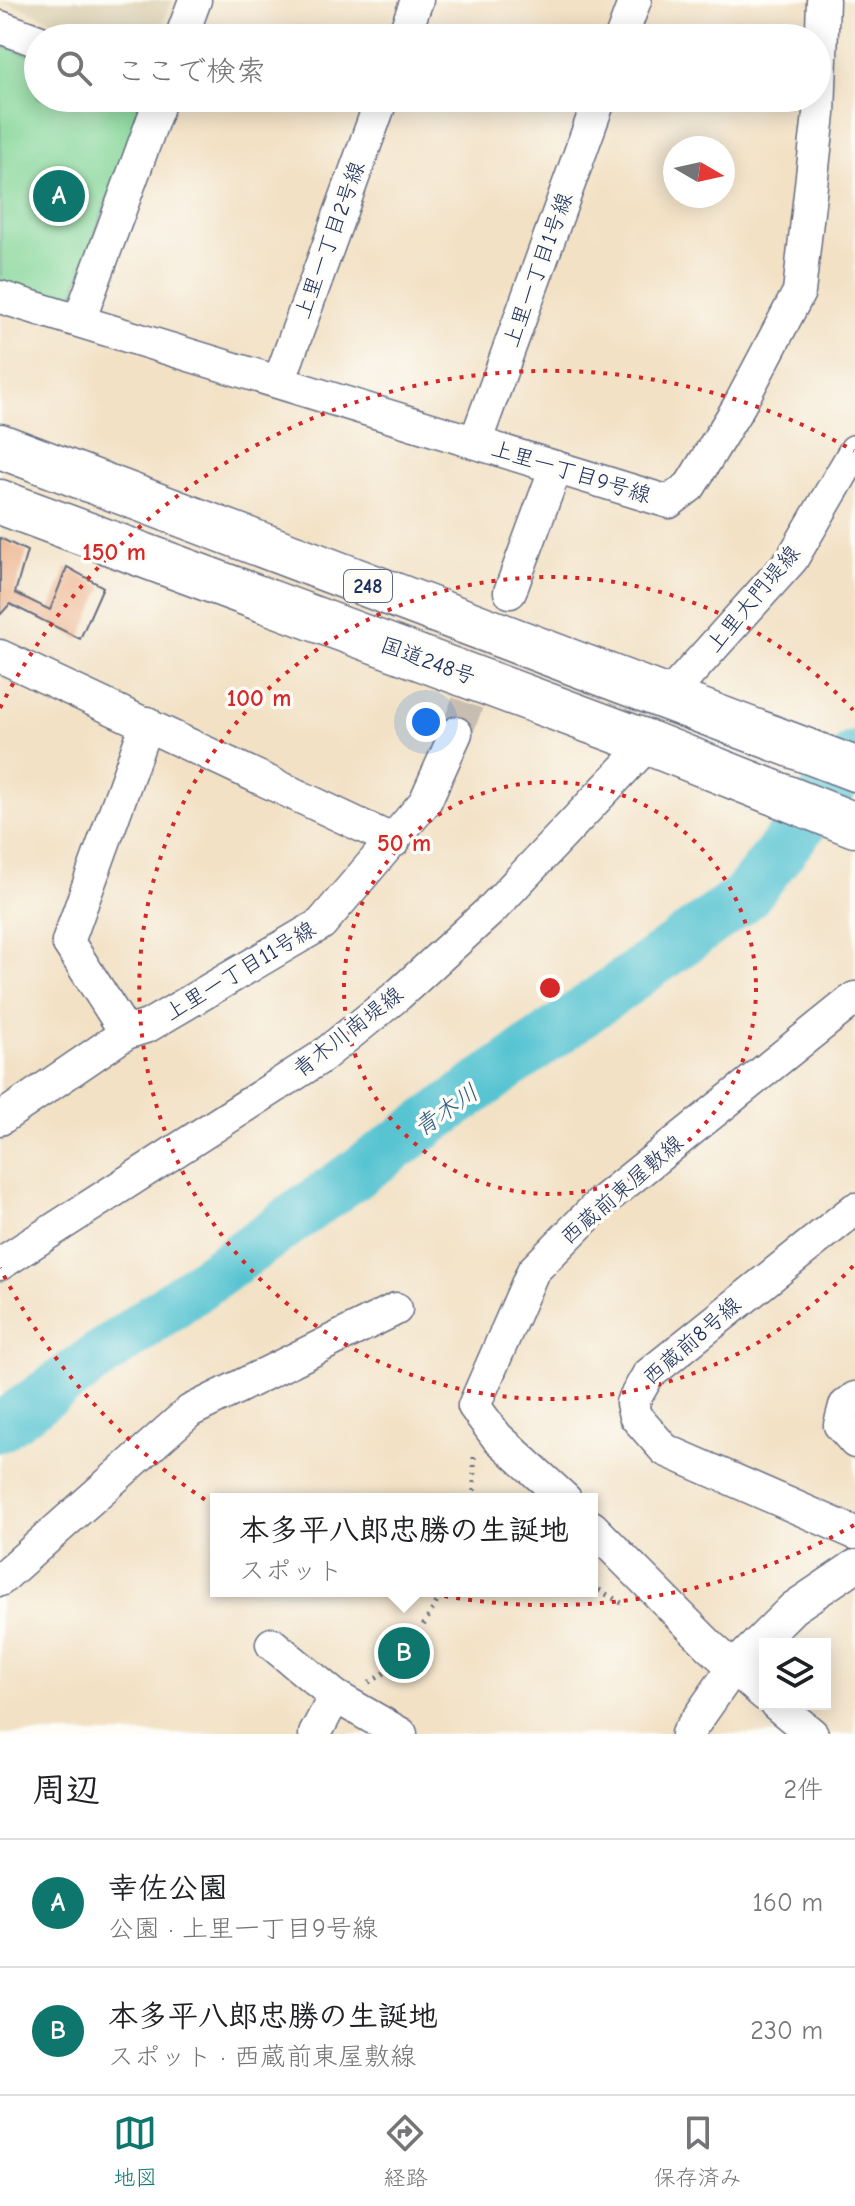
<!DOCTYPE html>
<html lang="ja">
<meta charset="utf-8">
<style>
:root{--surface:#fff;--page:#f6f6f6;--text:#202124;--muted:#757577;--line:#e0e0e0;--accent:#0f766e}
body{margin:0;font-family:"Comic Neue","Klee One",sans-serif;background:var(--page);color:var(--text)}
.controls{position:absolute;right:24px;bottom:24px;display:grid;overflow:hidden;border-radius:0px;box-shadow:0 4px 20px #0003}
.controls button{width:72px;height:72px;display:grid;place-items:center;padding:0;border:0;border-bottom:2px solid var(--line);background:var(--surface);color:var(--text);font:40px sans-serif}
.compass{position:absolute;left:663px;top:136px;width:72px;height:72px;border-radius:50%;background:var(--surface);box-shadow:0 4px 20px #0003;rotate:99deg}
.you{position:absolute;left:426px;top:722px;width:28px;height:28px;margin:-20px;border:6px solid #fff;border-radius:50%;background:#1a73e8;box-shadow:0 0 0 12px #1a73e833}
.badge{display:grid;place-items:center;width:52px;height:52px;border-radius:50%;background:var(--accent);color:#fff;font-size:26px;font-weight:700}
.pin{position:absolute;translate:-50% -50%;border:4px solid #fff;box-shadow:0 2px 8px #0006}
.popup{position:absolute;left:210px;top:1493px;width:388px;height:104px;box-sizing:border-box;display:grid;place-content:center;border-radius:0px;background:var(--surface);filter:drop-shadow(0 2px 6px #0005);font-size:26px;white-space:nowrap;color:var(--muted)}
.popup b{font-size:30px;color:var(--text)}
.popup::after{content:'';position:absolute;left:50%;top:100%;margin-left:-16px;border:16px solid transparent;border-top-color:var(--surface)}
.list{margin:0;padding:0;list-style:none}
h2{display:flex;justify-content:space-between;align-items:center;height:104px;margin:0;padding:0 32px;font-size:34px}
h2 small{font-size:26px;font-weight:400;color:var(--muted)}
.list li{display:grid;grid-template-columns:52px 1fr auto;gap:24px;align-items:center;box-sizing:border-box;height:128px;padding:0 32px;border-top:2px solid var(--line)}
.list b{display:block;font-size:30px;white-space:nowrap}
.list p{margin:0;font-size:26px;white-space:nowrap;color:var(--muted)}
.list em{font-size:26px;font-style:normal;color:var(--muted)}
.icon{flex:none;width:44px;height:44px;fill:none;stroke:currentColor;stroke-width:2;stroke-linecap:round;stroke-linejoin:round}
.map{position:relative;flex:none;width:855px;height:1734px;overflow:hidden}
.search{position:absolute;background:var(--surface);box-shadow:0 4px 20px #0003;left:24px;right:24px;top:24px;height:88px;display:flex;align-items:center;gap:20px;box-sizing:border-box;padding:0 28px;border-radius:44px;color:var(--muted);font-size:30px}
.sheet{height:360px;background:var(--surface)}
nav{display:flex;justify-content:space-around;align-items:center;box-sizing:border-box;height:112px;border-top:2px solid var(--line);background:var(--surface);font-size:22px;color:var(--muted)}
nav a{display:grid;justify-items:center;gap:4px}
nav .on{color:var(--accent)}
.map>svg:first-child{display:block}
</style>
<div class="map">
<svg width="855" height="1734" viewBox="0 0 855 1734">
<rect width="100%" height="100%" fill="#fdfcf7"/>
<filter id="ink" filterUnits="userSpaceOnUse"><feTurbulence type="fractalNoise" baseFrequency=".0125" numOctaves="2"/><feDisplacementMap in="SourceGraphic" scale="16" xChannelSelector="R" yChannelSelector="G"/><feConvolveMatrix kernelMatrix="1 2 1 2 8 2 1 2 1" color-interpolation-filters="sRGB"/></filter>
<filter id="wash" filterUnits="userSpaceOnUse"><feTurbulence type="fractalNoise" baseFrequency=".006" numOctaves="4" result="noise"/><feDisplacementMap in="SourceGraphic" scale="32" xChannelSelector="R" yChannelSelector="G"/><feGaussianBlur stdDeviation="1.8" result="paint"/><feColorMatrix in="noise" values="0 0 0 0 0 0 0 0 0 0 0 0 0 0 0 0 0 1.4 0 .05"/><feComposite in="paint" operator="in"/></filter>
<g filter="url(#wash)">
<rect width="100%" height="100%" fill="#f2e1c5"/>
<!-- built -->
<path fill="#ded3b6" d="M0,0h172l-15,38h-56z"/>
<!-- green -->
<path fill="#83d597" stroke="#4f827a" stroke-width="2" d="M0,44l38,14v40h107l-75,206 -70,-21z"/>
<g fill="none" stroke-linecap="round" stroke-linejoin="round">
<!-- river -->
<path stroke="#58c4d2" stroke-width="50" d="M0,1427l745,-530 110,-141"/>
</g>
<g id="blocks">
<!-- building -->
<path fill="#eaaa80" d="M0,538l27,13 -12,42 35,17 17,-43 36,20 -23,52 -70,-35 -10,11z"/>
</g>
</g>
<g filter="url(#ink)">
<use href="#blocks" fill-opacity="0" stroke="#666d82" stroke-width="2"/>
<g fill="none" stroke-linecap="round" stroke-linejoin="round">
<!-- minor-tunnel -->
<path stroke="#c7bdb0" stroke-width="32" stroke-dasharray="32 16" stroke-linecap="butt" d="M456,733l54,-141"/>
<!-- minor casing -->
<g stroke="#666d82" stroke-width="35">
<path id="minor" d="M0,27l38,14
M181,38l14,-38
M403,38l14,-38
M621,38l14,-38
M0,297l669,205 21,-16 49,-80 60,-114 20,-178 4,-114
M79,321l82,-223
M279,382l103,-284
M475,443l125,-345
M510,592l46,-125
M0,656l394,185
M666,699l126,-140 63,-108
M126,1033l-58,-91 79,-219
M0,1119l126,-86 22,-7 173,-102 104,-122 31,-69
M855,1209l-207,166 -16,28 3,13 30,34 190,83
M0,1264l320,-206 78,-63 94,-86 157,-166
M855,1398l-10,8 -5,19 15,17
M565,1499l-68,-62 -23,-31 59,-135 66,-67 256,-206
M592,1527l119,120 54,48
M0,1580l190,-169 206,-102
M272,1644l63,52 66,38
M776,1704l36,30
M315,1734l20,-38
M687,1734l46,-66 60,-60 62,-42"/>
</g>
<!-- highway casing -->
<g stroke="#666d82" stroke-width="47">
<path id="highway" d="M0,446l855,323
M0,502l649,241 206,82"/>
</g>
<!-- path -->
<path stroke="#666d82" stroke-width="5" stroke-dasharray="2 6" stroke-linecap="butt" d="M474,1499v-43
M592,1586l33,19
M369,1682c34,-14 56,-60 74,-91"/>
<!-- minor -->
<use href="#minor" stroke="#fff" stroke-width="32"/>
<!-- highway -->
<use href="#highway" stroke="#fff" stroke-width="44"/>
</g>
</g>
<!-- distance rings -->
<g fill="none" stroke="#d62828" stroke-width="4" stroke-dasharray="4 8">
<circle cx="550" cy="988" r="206"/>
<path d="M853 1266A411 411 0 1 1 853 710"/>
<path d="M854 1525A617 617 0 0 1 0 1268M0 708A617 617 0 0 1 854 451"/>
</g>
<g text-anchor="middle" dominant-baseline="central" stroke-width="7" stroke-linejoin="round" paint-order="stroke">
<!-- shield labels -->
<rect fill="#fdfcf7" stroke="#5f6c8c" stroke-width="2" x="344" y="570" width="48" height="32" rx="6"/>
<g font-size="20" font-weight="bold" fill="#1b2f5e">
<text x="368" y="586">248</text>
</g>
<!-- street labels -->
<g font-size="22" fill="#1b2f5e" stroke="#fdfcf7">
<text transform="translate(330 240) rotate(-70)">上里一丁目2号線</text>
<text transform="translate(538 270) rotate(-70)">上里一丁目1号線</text>
<text transform="translate(571 472) rotate(17)">上里一丁目9号線</text>
<text transform="translate(753 599) rotate(-50)">上里大門堤線</text>
<text transform="translate(428 661) rotate(20)">国道248号</text>
<text transform="translate(240 971) rotate(-31)">上里一丁目11号線</text>
<text transform="translate(348 1032) rotate(-38)">青木川南堤線</text>
<text transform="translate(622 1190) rotate(-41)">西蔵前東屋敷線</text>
<text transform="translate(692 1341) rotate(-41)">西蔵前8号線</text>
</g>
<!-- water labels -->
<g font-size="24" font-style="italic" fill="#2d5c81" stroke="#fdfcf7">
<text transform="translate(446 1110) rotate(-35)">青木川</text>
</g>
</g>
<circle cx="550" cy="988" r="12" fill="#d62828" stroke="#fdfcf7" stroke-width="4"/>
<g font-size="24" text-anchor="middle" font-weight="bold" fill="#d62828" stroke="#fdfcf7" stroke-width="7" stroke-linejoin="round" paint-order="stroke">
<text x="114" y="560">150 m</text>
<text x="259" y="706">100 m</text>
<text x="404" y="851">50 m</text>
</g>
</svg>
<div class="controls">
<button><svg class="icon" aria-label="layers" viewBox="0 0 24 24"><path d="M12 4l9 5-9 5-9-5zM3 14l9 5 9-5"/></svg></button>
</div>
<svg class="compass" viewBox="-18 -18 36 36"><path d="M0-13l5 13h-10z" fill="#e53935"/><path d="M0 13l5-13h-10z" fill="#757577"/></svg>
<div class="you"></div>
<div class="pin badge" style="left:59px;top:196px">A</div>
<div class="pin badge" style="left:404px;top:1653px">B</div>
<div class="popup"><b>本多平八郎忠勝の生誕地</b>スポット</div>
<div class="search"><svg class="icon" aria-label="search" viewBox="0 0 24 24"><circle cx="10" cy="10" r="6"/><path d="M15 15l6 6"/></svg>ここで検索</div>
</div>
<section class="sheet">
<h2>周辺<small>2件</small></h2>
<ul class="list">
<li><span class="badge">A</span><div><b>幸佐公園</b><p>公園 · 上里一丁目9号線</p></div><em>160 m</em></li>
<li><span class="badge">B</span><div><b>本多平八郎忠勝の生誕地</b><p>スポット · 西蔵前東屋敷線</p></div><em>230 m</em></li>
</ul>
</section>
<nav>
<a class="on"><svg class="icon" aria-label="map" viewBox="0 0 24 24"><path d="M3 6l6-2 6 2 6-2v14l-6 2-6-2-6 2zM9 4v14M15 6v14"/></svg>地図</a>
<a><svg class="icon" aria-label="directions" viewBox="0 0 24 24"><path d="M12 3l9 9-9 9-9-9zM9 14v-3h6M13 9l2 2-2 2"/></svg>経路</a>
<a><svg class="icon" aria-label="saved" viewBox="0 0 24 24"><path d="M7 4h10v16l-5-4-5 4z"/></svg>保存済み</a>
</nav>
